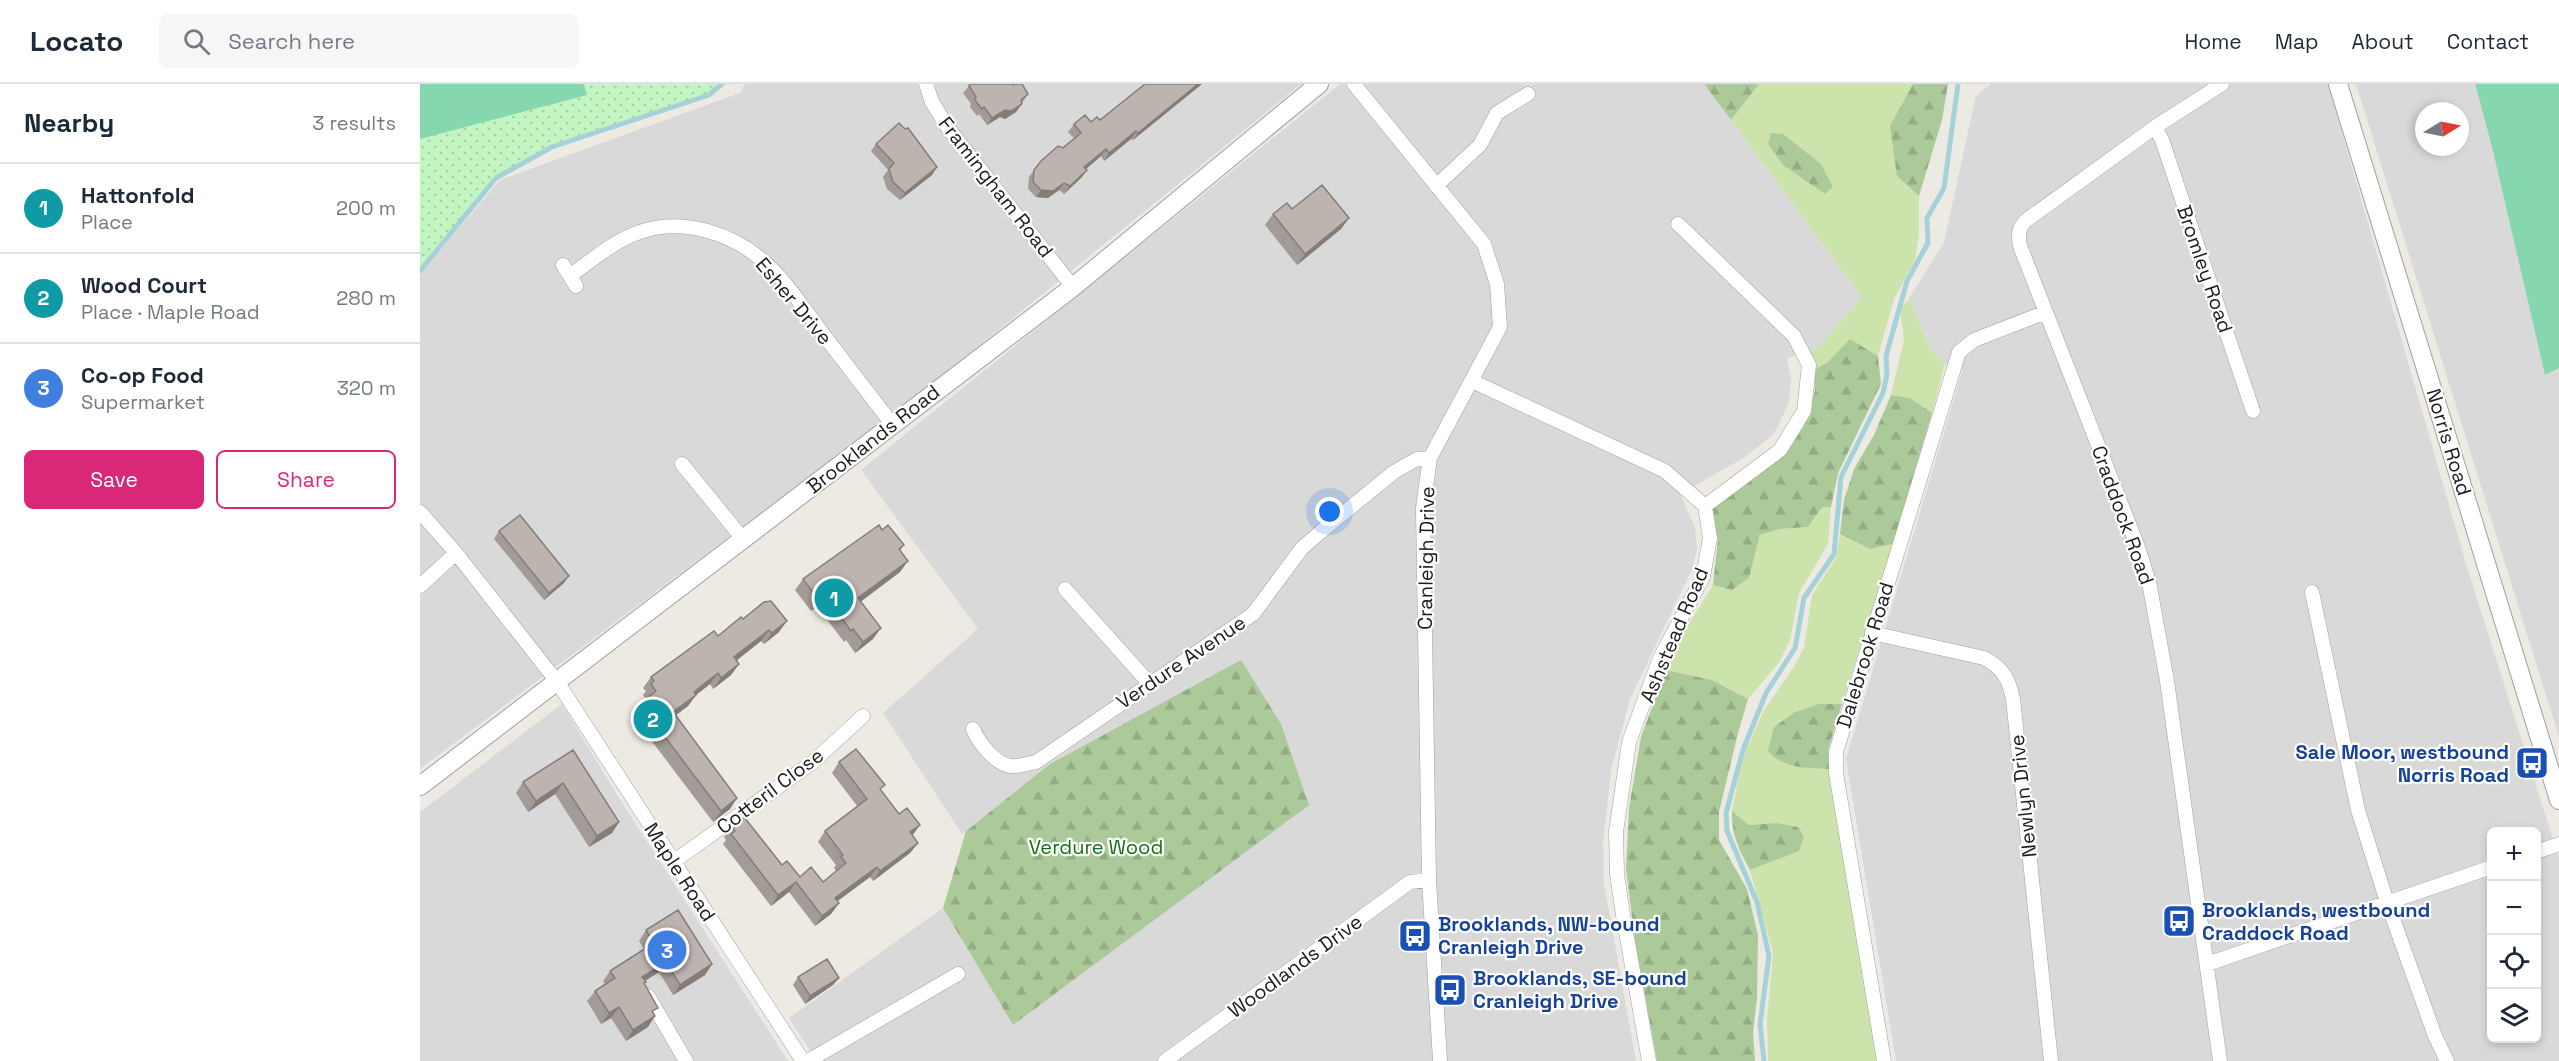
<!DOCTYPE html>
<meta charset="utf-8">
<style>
:root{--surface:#fff;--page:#f6f6f7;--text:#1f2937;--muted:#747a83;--line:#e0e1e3;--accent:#db2777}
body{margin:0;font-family:"Space Grotesk",sans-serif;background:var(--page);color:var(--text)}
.controls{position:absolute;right:18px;bottom:18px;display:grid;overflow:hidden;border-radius:9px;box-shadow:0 3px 9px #0003}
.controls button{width:54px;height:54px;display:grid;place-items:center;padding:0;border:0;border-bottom:2px solid var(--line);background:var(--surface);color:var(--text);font:30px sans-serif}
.compass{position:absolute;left:1995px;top:18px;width:54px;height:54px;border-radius:50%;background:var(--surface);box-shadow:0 3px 9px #0003;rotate:80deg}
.you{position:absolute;left:910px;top:428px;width:21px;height:21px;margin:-15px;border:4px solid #fff;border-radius:50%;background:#1a73e8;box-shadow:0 0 0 9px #1a73e833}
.badge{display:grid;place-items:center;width:39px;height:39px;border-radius:50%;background:var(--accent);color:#fff;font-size:20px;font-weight:700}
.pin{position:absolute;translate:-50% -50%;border:3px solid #fff;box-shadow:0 2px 6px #0006}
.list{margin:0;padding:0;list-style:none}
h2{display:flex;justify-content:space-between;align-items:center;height:78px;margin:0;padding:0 24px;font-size:26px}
h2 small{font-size:20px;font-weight:400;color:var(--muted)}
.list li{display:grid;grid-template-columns:39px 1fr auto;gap:18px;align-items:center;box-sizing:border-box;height:90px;padding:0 24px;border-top:2px solid var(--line)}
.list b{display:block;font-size:22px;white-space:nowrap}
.list p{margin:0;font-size:20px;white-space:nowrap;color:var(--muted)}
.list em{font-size:20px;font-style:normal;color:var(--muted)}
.actions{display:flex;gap:12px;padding:18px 24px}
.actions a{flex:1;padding:14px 0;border:2px solid var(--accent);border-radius:9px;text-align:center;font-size:21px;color:var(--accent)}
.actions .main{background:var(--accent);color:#fff}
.icon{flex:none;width:33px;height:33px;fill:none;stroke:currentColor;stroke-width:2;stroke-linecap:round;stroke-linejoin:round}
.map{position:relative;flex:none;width:2139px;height:977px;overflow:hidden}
header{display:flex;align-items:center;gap:36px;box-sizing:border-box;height:84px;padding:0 30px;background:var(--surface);border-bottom:2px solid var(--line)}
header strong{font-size:28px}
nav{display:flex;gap:33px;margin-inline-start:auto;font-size:21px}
.search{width:420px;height:54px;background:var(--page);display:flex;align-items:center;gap:15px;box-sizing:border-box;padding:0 21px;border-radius:9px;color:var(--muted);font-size:22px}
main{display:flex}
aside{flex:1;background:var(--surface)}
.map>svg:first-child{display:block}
</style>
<header>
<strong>Locato</strong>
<div class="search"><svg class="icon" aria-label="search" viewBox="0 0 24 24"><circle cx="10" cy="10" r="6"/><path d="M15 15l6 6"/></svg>Search here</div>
<nav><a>Home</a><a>Map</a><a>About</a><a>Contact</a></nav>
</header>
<main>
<aside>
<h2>Nearby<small>3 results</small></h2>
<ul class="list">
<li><span class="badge" style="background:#0f9aa8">1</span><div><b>Hattonfold</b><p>Place</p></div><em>200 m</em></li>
<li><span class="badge" style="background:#0f9aa8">2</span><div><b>Wood Court</b><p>Place · Maple Road</p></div><em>280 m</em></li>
<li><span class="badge" style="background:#3f7fe0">3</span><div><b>Co-op Food</b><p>Supermarket</p></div><em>320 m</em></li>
</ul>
<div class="actions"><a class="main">Save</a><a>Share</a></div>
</aside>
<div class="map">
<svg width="2139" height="977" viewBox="0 0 2139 977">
<defs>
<pattern id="forest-firs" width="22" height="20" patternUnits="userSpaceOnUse" patternTransform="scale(1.5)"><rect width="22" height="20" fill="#acc99a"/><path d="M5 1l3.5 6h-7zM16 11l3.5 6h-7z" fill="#93ac84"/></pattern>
<pattern id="park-dots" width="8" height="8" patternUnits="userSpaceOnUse" patternTransform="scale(1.5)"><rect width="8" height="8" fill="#c2f5c2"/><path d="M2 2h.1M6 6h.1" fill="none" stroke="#a6d1a6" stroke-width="1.8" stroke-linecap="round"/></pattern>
</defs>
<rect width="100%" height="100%" fill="#ede9e3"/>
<!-- residential -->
<path fill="#dad9d9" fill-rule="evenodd" d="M325,0h556l-370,301 -511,384v-495l80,-94 240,-87z
M920,0h364l158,213 -43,50 -11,6 -21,5 4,22 -2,22 -15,32 -29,23 -65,37 15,33 2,22 -5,20 -62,130 -19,71 -8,74 1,39 32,178h-819l-28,-43 154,-110 70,116 37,-260 -88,70 -79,-121 95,-84 -117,-159z
M1571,0h337l138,480 93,294v203h-663l-50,-302 117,-390 -18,-5 -15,-16 -21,-49 35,-57 32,-146zM2072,748h44v206h-44z
M1936,0h119l17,63 53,228 14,-7v369zM2004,27h36v36h-36z
M142,620l57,94 169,263h-368v-249z"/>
<!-- grass -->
<path fill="#cce4ac" d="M1339,0h154l-6,12 -10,80 22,20v37l-4,27 -21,39 -16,57 -28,-16 -22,22 -14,8 -6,-17 11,-6 43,-50 -131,-177z
M1489,215l21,49 15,16 -13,49 -22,-15 -19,-3 13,-55 -4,-31z
M1402,423h9l-3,37 -29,49 -9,47 -10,21 -32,38 -36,-19 -46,-10 16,-35 31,-50 19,5 17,-12 11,-43 20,-6 28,-2z
M1420,450l30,15 23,-5 -51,160h-23l-51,47c15,18 39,17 61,18l49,292h-110l-1,-41 6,-67 -23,-83 49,-19 -23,-28 -27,2 -17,-14 10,-52 22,-49 29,-42 11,-20 8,-53 24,-37z"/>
<!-- forest -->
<path fill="url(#forest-firs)" d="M1284,0h55l-28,36z
M1493,0h35l-6,36 -23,76 -22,-20 -7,-50z
M1351,49l12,1 38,30 12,23 -8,7 -42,-29 -15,-21z
M1430,255l28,17 3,28 -43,89 -7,34h-9l-14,20 -28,2 -20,6 -11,43 -17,12 -19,-5 5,-46 -7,-31 13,-14 65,-45 15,-23 11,-35 -1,-21 14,-8z
M1471,311l19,3 22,15 -39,131 -23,5 -30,-15 4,-34 10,-31 20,-34z
M821,576l40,64 28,81 -296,220 -70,-117 23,-77 84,-67z
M1246,586l46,10 36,19 -10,34 -19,79v28l28,49 11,46 -1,63 -4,34 2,29h-98l-22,-121 -9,-71 3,-61 12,-71z
M1399,620h23l-14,46 1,19c-22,-1 -46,0 -61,-18l6,-24 21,-15z
M1312,727l17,14 27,-2 22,4 6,10 -5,14 -49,19c-11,-20 -19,-36 -18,-59z"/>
<!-- park -->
<path fill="url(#park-dots)" d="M0,0h302l-13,11 -157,52 -56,31 -76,93z"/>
<!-- pitch -->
<path fill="#86d7b0" d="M0,0h164l3,11 -167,44z
M2055,0h84v284l-14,7 -53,-228z"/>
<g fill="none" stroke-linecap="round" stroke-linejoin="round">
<!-- stream -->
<path stroke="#a6d1d8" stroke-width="5" d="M0,187l76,-93 56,-31 157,-52 13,-11
M1344,977l-4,-37 9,-68 -12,-54 -30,-71 -1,-18 17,-63 23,-57 29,-45 9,-50 30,-44 7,-77 42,-84 4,-19 -1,-18 21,-75 21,-38 -1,-25 17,-30 14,-104"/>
<!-- minor casing -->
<g stroke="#a0a0a0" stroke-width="15">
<path id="minor" d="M506,0l6,18 16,26 125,159
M934,0l130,160 13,40 3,43 -70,131 -7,50 6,372 11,181
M1735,43l7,13 91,271
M1016,102l44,-41 17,-32 31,-19
M1258,140l116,112 15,29 -5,46 -24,39 -75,56
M143,181l13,21
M150,192c22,-16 46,-37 73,-45 40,-13 88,2 119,29 24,20 42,49 61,74 23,30 46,60 69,90
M1052,297l193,90 40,35 5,32 -7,39 -43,81 -31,84 -13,90 1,42 6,41 26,146
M262,380l61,75
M0,428l36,41 102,130 245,378
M0,502l36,-33
M645,505l84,94
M1892,508l46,218 29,92 48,134 12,25
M1452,549l112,25c19,10 25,21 29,41l38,362
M553,645c6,14 22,35 38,37 8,1 18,-3 25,-4l217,-148 49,-66 22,-19 70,-57 23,-13 13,-1
M2116,768l23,-8
M253,778l140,-100 50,-46
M1787,880l285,-97
M228,912l38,65
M388,977l150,-87
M745,977l245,-179 19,-2
M1464,977l-48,-288v-21l123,-400 15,-12 72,-28
M1800,977l-53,-380 -18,-99 -11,-35 -118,-301c-2,-12 -2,-19 8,-27l127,-92 67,-43"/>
</g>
<!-- tertiary casing -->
<g stroke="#a0a0a0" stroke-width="20">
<path id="tertiary" d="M1918,0l221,716
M0,702l653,-499 246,-203"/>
</g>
<!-- minor -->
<use href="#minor" stroke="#fff" stroke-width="14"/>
<!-- tertiary -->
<use href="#tertiary" stroke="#fff" stroke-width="18"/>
</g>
<!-- wall -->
<path fill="#a39b97" d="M782,0l-69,56 -2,-1 -27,22 -3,-5 -15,13 -4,8 -18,17 -5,-4 -11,8 -12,-1 -8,-8 1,-12 5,-7 40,-32 -6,-6 6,-8 26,-4z
M549,2l59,8 -12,18 -11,7 -5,-2 -13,8 -8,-11 -2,2 -7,-9 1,-3 -8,-11z
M456,60l61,23 -5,8 -32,25 -13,-11 -4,-12 5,-7 -17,-19z
M872,125l57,9 -8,11 -44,36 -32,-40 8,-11z
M462,446l22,15 -4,6v21l-39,29 12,38 -18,14 -9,-13 -2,2 -27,-36 -6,5 -16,-21 8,-11z
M79,447l65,52 -20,17 -50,-61z
M323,535l36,13 -15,12 -3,-3 -24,19 2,4 -8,11 -18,14 -3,-5 -14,11 -8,11 -12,9 61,83 -7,11 -17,13 -81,-107 8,-11 6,-5 -3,-4 3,-4 -3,-3 8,-11 67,-41z
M153,666l46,72 -7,11 -23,14 -34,-53 -27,18 -12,-19 7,-11z
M419,678l42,29 37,52 -8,10 -37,28 -3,-4 -33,24 2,2 -8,11 -16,12 -26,-34 -18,14 -48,-62 3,-4 -2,-3 7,-11 51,39 18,12 23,5 13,-11 -2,-3 2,-3 -18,-23 7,-11 33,-24 -26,-34z
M226,846l66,34 -7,11 -32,20 -14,-23 -14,9 -1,3 10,30 -6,13 -22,14 -15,-23 -10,6 -14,-23 8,-10 10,-7 -2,-3 7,-10 34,-22 -5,-8z
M378,893l41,1 -6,7 -28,19 -12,-19z"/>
<!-- shaded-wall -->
<path fill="#847e7b" d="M778,0h4l-69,56 5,-7z
M602,20l-6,8 -11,7 -5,-2 -13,8 5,-7 13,-8z
M716,47l-5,8 -27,22 5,-8z
M686,65l-5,7 -22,19 5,-8z
M517,83l-5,8 -32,25 5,-7z
M667,86l-5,7 -18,17 6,-8z
M644,99l-5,7 -11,8 -12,-1 5,-7z
M929,134l-8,11 -44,36 8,-11z
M488,477l-8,11 -49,37 7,-11z
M149,492l-5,7 -20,17 5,-7z
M405,511l-8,11 -6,5 8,-11z
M367,537l-8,11 -15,12 8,-11z
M461,544l-8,11 -18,14 8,-11z
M349,546l-8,11 -34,27 7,-11z
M319,580l-8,11 -18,14 8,-11z
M298,589l-8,11 -14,11 -8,11 -23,17 8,-11 21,-20z
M143,699l-8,11 -27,18 8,-11z
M317,714l-7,11 -17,13 8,-11z
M199,738l-7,11 -23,14 8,-11z
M500,741l-8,11 -2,-4z
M498,759l-8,10 -37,28 7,-10z
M457,783l-7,10 -43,32 8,-11z
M376,798l-7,10 -18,14 7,-11z
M419,819l-8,11 -16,12 7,-10z
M246,878l-7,10 -24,15 7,-10z
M292,880l-7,11 -32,20 7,-10z
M419,894l-6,7 -28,19 5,-8z
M199,923l-8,11 -10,6 8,-11z
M235,932l-7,11 -22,14 7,-11z"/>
<!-- building -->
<path fill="#bdb4b0" stroke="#847e7b" stroke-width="1.5" d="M550,0h42l1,1 2,-1h7l6,10 -7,6 1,4 -11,7 -6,-1 -13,8 -8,-11 -2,2 -7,-9 1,-3 -7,-11z
M725,0h53l-60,49 -2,-2 -27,22 -3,-4 -22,18 3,3 -17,16 -6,-3 -11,8 -12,-1 -8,-8 1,-12 7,-9 17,-15 5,2 18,-15 -7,-9 11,-9 6,7 6,-5 3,3z
M479,39l6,6 3,-1 29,39 -32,26 -12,-11 -4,-13 5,-6 -18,-19z
M902,101l27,33 -44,36 -32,-40 14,-11 5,6z
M100,431l49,61 -20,17 -50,-62z
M459,441l3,5 6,-5 16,20 -5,4 9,12 -50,37 23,30 -18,14 -10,-13 -2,2 -26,-36 -6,5 -16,-21z
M351,517l16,20 -15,12 -3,-3 -35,27 5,7 -18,14 -3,-5 -24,19 2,3 -23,17 64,86 -16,13 -81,-107 16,-13 -5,-7 3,-3 -3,-4 63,-46 4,5 23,-19 2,2 21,-17z
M436,665l29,36 -5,4 19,25 8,-6 13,17 -10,7 8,11 -38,28 -3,-4 -42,31 4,5 -17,13 -26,-34 -18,13 -47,-61 4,-3 -4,-5 13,-9 38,48 5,-4 13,16 11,-10 12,15 23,-19 -5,-6 2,-2 -18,-24 42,-32 -28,-37z
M153,666l46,72 -22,14 -34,-53 -27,18 -13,-19z
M258,826l34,54 -32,21 -14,-23 -24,15 4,5 -2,1 14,25 -6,3 3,5 -22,14 -14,-23 -10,6 -14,-22 20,-13 -5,-7 44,-28 -8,-13z
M407,875l12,19 -29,18 -12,-19z"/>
<!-- icons -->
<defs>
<g id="bus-square" transform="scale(1.725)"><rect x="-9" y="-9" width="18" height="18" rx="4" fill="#1a4fb4" stroke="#fff"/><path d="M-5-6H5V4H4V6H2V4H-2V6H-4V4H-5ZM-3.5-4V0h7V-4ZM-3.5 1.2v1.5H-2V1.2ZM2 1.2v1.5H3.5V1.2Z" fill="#fff"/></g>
</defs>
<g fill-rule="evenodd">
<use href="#bus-square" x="2112" y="679"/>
<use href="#bus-square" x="1759" y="837"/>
<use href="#bus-square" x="995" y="852"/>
<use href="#bus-square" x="1030" y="906"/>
</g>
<g text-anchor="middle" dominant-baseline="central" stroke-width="4.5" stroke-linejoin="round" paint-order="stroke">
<!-- street labels -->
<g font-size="20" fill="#1c1c1c" stroke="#fff">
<text transform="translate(576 103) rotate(52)">Framingham Road</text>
<text transform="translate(1785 185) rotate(71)">Bromley Road</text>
<text transform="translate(374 217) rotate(50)">Esher Drive</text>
<text transform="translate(453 355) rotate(-38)">Brooklands Road</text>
<text transform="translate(2029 358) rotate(73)">Norris Road</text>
<text transform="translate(1703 431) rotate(70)">Craddock Road</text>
<text transform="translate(1006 474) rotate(-89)">Cranleigh Drive</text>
<text transform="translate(1254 551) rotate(-67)">Ashstead Road</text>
<text transform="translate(1445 571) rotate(-73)">Dalebrook Road</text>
<text transform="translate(761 578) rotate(-34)">Verdure Avenue</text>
<text transform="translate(350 707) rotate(-37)">Cotteril Close</text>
<text transform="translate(1603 712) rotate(-96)">Newlyn Drive</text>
<text transform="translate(260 788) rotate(57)">Maple Road</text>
<text transform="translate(875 882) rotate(-36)">Woodlands Drive</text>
</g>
<!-- transit labels -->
<g font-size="20" font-weight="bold" fill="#164399" stroke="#fff" text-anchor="start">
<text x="2089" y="668" text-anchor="end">Sale Moor, westbound<tspan x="2089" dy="23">Norris Road</tspan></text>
<text x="1782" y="826">Brooklands, westbound<tspan x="1782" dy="23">Craddock Road</tspan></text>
<text x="1018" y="840">Brooklands, NW-bound<tspan x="1018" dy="23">Cranleigh Drive</tspan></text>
<text x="1053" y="894">Brooklands, SE-bound<tspan x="1053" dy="23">Cranleigh Drive</tspan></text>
</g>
<!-- park labels -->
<g font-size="20" fill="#137113" stroke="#fff">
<text x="676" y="763">Verdure Wood</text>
</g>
</g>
</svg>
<div class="controls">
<button>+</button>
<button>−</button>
<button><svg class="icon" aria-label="locate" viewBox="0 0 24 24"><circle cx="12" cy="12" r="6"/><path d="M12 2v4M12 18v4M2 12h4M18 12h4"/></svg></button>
<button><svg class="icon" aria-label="layers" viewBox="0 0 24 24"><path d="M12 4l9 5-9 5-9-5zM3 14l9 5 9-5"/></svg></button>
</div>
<svg class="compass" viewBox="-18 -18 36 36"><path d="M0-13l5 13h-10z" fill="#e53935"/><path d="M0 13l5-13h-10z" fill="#747a83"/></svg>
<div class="you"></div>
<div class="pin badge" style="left:414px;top:514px;background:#0f9aa8">1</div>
<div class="pin badge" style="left:233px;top:635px;background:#0f9aa8">2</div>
<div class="pin badge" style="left:247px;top:866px;background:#3f7fe0">3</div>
</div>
</main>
